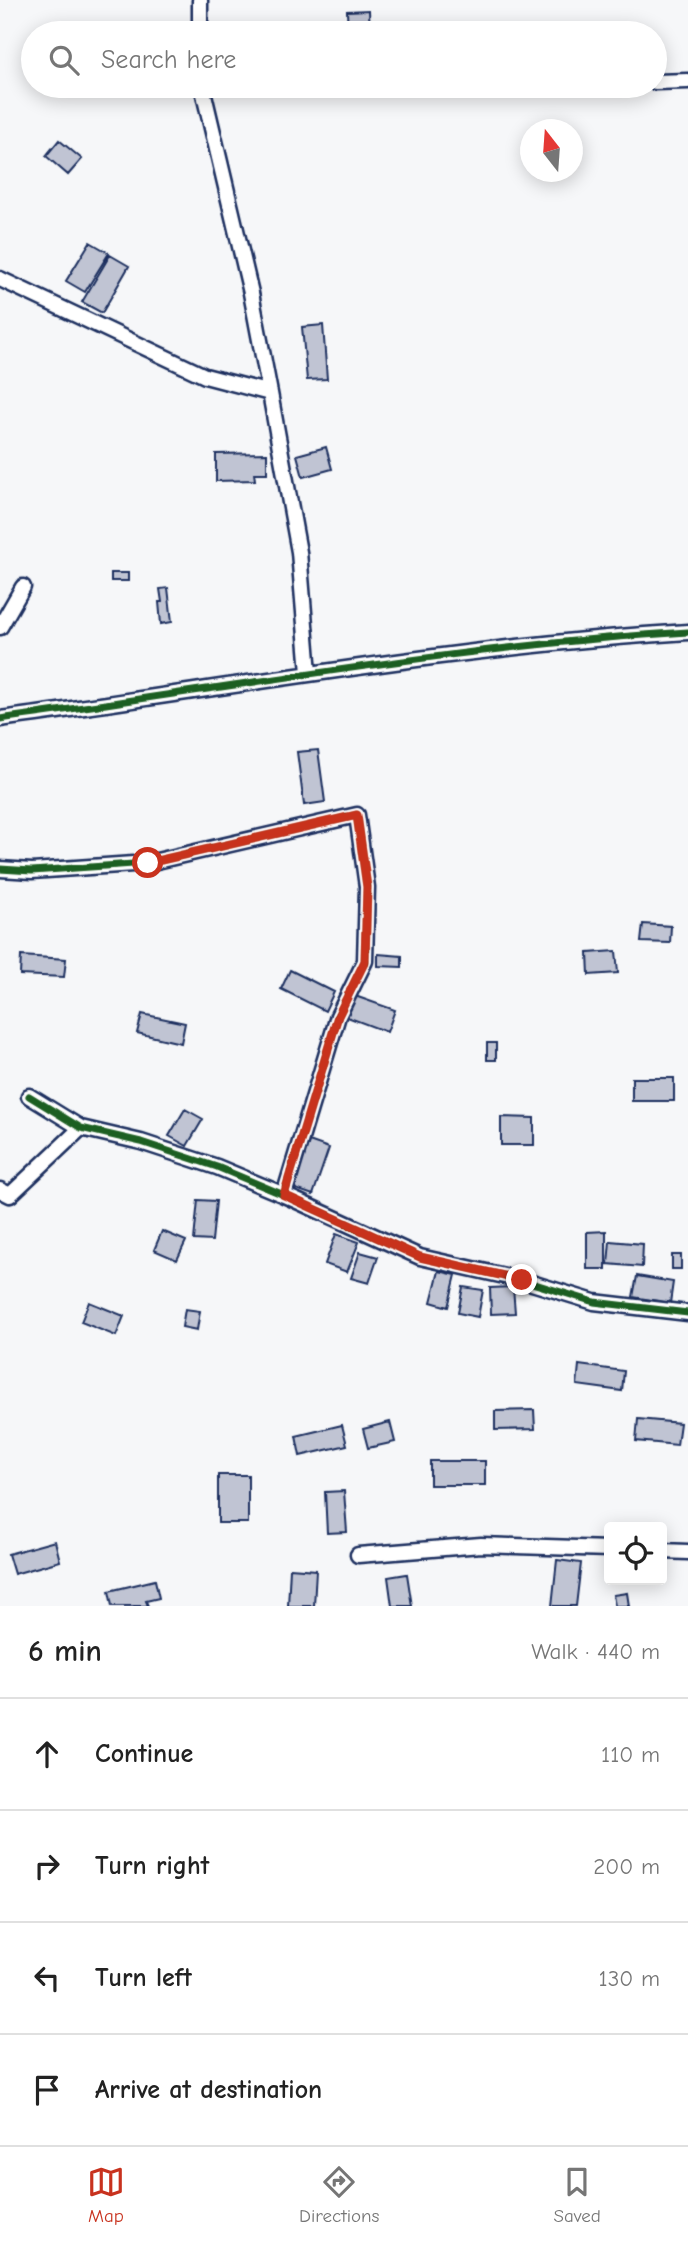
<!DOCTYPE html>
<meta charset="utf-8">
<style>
:root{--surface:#fff;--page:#f6f6f6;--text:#222;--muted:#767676;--line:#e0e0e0;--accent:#c8321e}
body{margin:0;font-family:"Comic Neue",sans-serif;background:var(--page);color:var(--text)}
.controls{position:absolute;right:21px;bottom:21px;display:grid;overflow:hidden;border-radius:7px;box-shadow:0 4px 18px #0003}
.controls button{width:63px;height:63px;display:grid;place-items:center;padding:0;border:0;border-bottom:2px solid var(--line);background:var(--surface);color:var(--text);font:35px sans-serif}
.compass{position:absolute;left:520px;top:119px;width:63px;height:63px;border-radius:50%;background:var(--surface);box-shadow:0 4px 18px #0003;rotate:343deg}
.stop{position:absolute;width:21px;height:21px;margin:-16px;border:5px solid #c8321e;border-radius:50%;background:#fff}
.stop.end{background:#c8321e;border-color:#fff;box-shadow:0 2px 7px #0008}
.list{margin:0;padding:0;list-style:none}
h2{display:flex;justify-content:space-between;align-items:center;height:91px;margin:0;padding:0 28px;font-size:30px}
h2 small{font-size:23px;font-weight:400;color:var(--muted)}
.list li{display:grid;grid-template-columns:46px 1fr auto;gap:21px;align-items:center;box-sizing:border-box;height:112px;padding:0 28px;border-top:2px solid var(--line)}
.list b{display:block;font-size:26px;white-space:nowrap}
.list em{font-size:23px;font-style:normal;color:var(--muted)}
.icon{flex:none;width:38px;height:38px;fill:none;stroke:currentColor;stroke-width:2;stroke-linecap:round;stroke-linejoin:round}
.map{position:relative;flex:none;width:688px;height:1606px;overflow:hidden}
.search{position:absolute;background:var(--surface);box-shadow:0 4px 18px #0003;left:21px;right:21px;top:21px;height:77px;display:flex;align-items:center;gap:18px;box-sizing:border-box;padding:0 24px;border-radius:38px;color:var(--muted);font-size:26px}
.sheet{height:539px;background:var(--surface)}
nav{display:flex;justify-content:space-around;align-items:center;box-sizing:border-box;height:98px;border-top:2px solid var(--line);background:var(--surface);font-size:19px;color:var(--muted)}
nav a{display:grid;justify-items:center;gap:4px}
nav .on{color:var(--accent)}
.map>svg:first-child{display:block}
</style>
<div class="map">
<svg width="688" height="1606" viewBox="0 0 688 1606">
<rect width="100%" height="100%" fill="#f6f7f9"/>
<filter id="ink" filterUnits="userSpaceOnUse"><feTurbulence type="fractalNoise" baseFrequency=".0143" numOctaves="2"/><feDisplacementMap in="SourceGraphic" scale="14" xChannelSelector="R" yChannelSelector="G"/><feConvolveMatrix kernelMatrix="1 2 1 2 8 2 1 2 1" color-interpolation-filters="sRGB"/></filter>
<g filter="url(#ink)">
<!-- building -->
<path fill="#c0c4d3" stroke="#1b2f5e" stroke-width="2" d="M369,10l1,23h-22l-1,-22z
M59,140l23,19 -14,16 -22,-19z
M90,242l19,11 -24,39 -19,-11z
M110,255l19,11 -27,47 -20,-11z
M323,325l4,54 -20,1 -5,-53z
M326,447l6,22 -29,8 -6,-22z
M267,453v20h-13l1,7 -39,1v-27z
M111,573h17v8h-17z
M168,588l4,34 -11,2 -2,-22h3l-2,-13z
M318,750l7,52 -21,3 -7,-53z
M643,924l28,2 -1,17 -29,-1z
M616,951l2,22 -29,2 -1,-22z
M378,954l24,2v11l-24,-1z
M21,956l45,3 -2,18 -44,-2z
M290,970l44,22 -9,19 -44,-22z
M355,996l40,14 -8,22 -40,-15z
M142,1014l43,9 -4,20 -44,-10z
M487,1043h9v17h-9z
M632,1078h42v23h-42z
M185,1109l18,10 -16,27 -18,-10z
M501,1117l33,1v27h-33z
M309,1141l20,7 -16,47 -20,-7z
M198,1200l18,1 -4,40 -18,-1z
M162,1231l24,10 -9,19 -23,-10z
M606,1231v38h-19v-37z
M336,1234l23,8 -12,30 -22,-8z
M610,1241l33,3 -1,23 -34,-3z
M360,1252l18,5 -9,26 -18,-5z
M672,1255h9v14h-9z
M439,1271l17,4 -8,32 -17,-5z
M637,1276l36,6 -3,21 -37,-6z
M463,1287l20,3 -5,27 -20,-4z
M513,1287l2,26 -24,1 -1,-26z
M89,1302l35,14 -8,20 -35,-14z
M185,1309l15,2 -3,19 -15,-3z
M579,1365l45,6 -2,20 -45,-6z
M534,1410l1,19 -40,1v-19z
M638,1419l42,4 -3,22 -41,-4z
M390,1422l5,20 -27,6 -5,-19z
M342,1425l5,20 -47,11 -4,-20z
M430,1461h55v24h-55z
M218,1475h30v48h-30z
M344,1491l3,41 -20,1 -2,-41z
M55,1541l5,20 -46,13 -6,-20z
M557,1560l24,3 -5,43h-24z
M290,1568l26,2 -2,36h-26z
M407,1574l5,32h-20l-4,-29z
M155,1580l4,18 -13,3 2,5h-36l-3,-15z
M627,1593l2,13h-14l-2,-11z"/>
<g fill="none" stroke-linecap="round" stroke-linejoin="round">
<!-- street casing -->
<g stroke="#1b2f5e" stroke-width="19">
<path id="street" d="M200,0v33
M655,82l33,-1
M202,86l49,207 19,100 29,159 10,121
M0,279l205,97 65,17
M0,627l23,-40
M0,719c229,-31 457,-73 688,-87
M0,869l32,2 116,-8 209,-48 10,72 -2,74 -27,55 -54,179
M29,1096l52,32 60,14 76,25 67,28 136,62 102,23 72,22 94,11
M0,1190l10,5 71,-67
M662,1551l26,1
M358,1555l123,-10 128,4"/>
</g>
<!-- street -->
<use href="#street" stroke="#fff" stroke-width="14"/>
<!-- cycleway casing -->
<g stroke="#fff" stroke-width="11">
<path id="cycleway" d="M0,719c229,-31 457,-73 688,-87
M0,869l32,2 116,-8 209,-48 10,72 -2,74 -27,55 -54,179
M29,1096l52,32 60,14 76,25 67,28 136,62 102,23 72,22 94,11"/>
</g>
<!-- cycleway -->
<use href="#cycleway" stroke="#1b5e20" stroke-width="7"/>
</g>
</g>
<g fill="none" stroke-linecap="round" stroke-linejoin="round" filter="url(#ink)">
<!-- route -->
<path stroke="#c8321e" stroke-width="9" d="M148,863l209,-48 10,72 -2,74 -27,55 -54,179 136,62 102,23"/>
</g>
</svg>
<div class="controls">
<button><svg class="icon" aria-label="locate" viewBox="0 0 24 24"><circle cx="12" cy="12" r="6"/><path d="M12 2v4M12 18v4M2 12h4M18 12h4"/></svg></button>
</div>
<svg class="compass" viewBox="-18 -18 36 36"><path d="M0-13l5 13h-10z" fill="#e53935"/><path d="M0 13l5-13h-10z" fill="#767676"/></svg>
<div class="stop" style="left:148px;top:863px"></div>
<div class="stop end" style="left:522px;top:1280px"></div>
<div class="search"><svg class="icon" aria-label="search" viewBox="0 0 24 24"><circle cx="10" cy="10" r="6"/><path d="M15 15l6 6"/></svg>Search here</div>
</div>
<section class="sheet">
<h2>6 min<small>Walk · 440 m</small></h2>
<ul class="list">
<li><svg class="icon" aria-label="ahead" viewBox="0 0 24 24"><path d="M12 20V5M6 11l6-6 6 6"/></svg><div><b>Continue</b></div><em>110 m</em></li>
<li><svg class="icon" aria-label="right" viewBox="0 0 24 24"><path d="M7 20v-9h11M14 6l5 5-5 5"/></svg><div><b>Turn right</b></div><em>200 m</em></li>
<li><svg class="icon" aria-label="left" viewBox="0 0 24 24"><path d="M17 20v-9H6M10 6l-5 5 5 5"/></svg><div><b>Turn left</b></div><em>130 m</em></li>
<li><svg class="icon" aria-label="arrive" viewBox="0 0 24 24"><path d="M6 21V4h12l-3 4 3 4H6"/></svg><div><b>Arrive at destination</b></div></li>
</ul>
</section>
<nav>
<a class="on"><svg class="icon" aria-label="map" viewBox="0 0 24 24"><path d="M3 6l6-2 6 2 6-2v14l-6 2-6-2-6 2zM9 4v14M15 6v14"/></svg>Map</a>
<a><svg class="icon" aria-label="directions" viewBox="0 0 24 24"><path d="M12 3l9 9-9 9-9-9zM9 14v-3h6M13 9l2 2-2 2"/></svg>Directions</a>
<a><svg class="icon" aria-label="saved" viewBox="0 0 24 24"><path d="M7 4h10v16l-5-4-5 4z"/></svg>Saved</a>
</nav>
